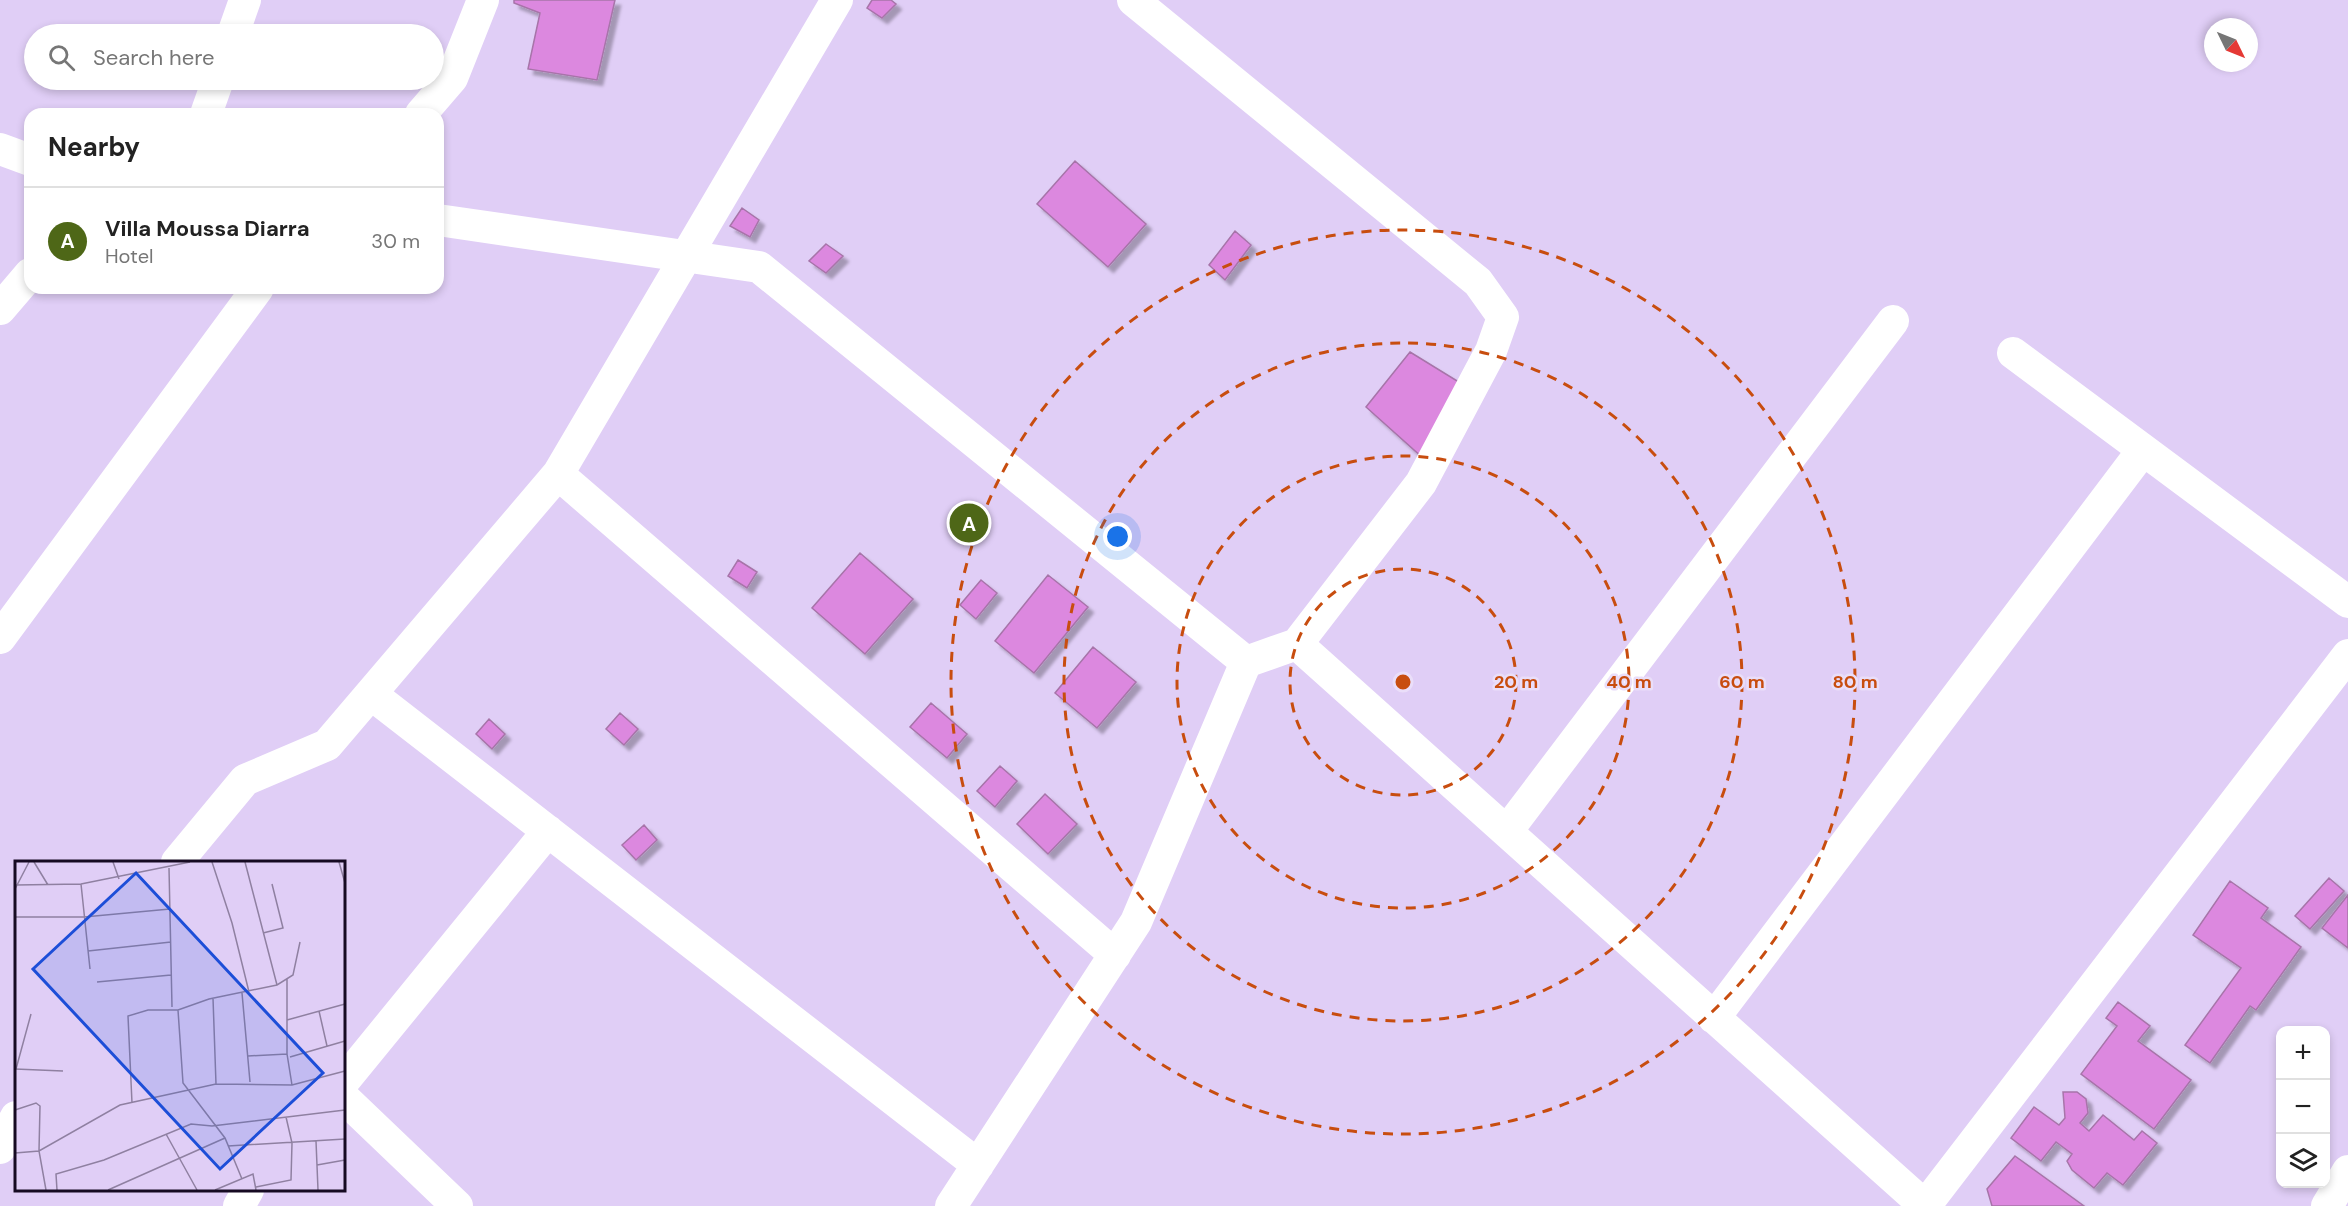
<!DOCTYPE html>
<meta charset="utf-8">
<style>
:root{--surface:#fff;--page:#f6f6f6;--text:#222;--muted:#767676;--line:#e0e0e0;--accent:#4e6717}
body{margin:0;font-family:"DM Sans",sans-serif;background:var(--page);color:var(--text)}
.controls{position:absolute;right:18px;bottom:18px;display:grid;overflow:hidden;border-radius:12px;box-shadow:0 3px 9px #0003}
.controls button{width:54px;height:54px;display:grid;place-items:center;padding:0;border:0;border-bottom:2px solid var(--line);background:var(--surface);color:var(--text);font:30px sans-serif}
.compass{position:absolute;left:2204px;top:18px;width:54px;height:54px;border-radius:50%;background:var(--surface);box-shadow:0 3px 9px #0003;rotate:133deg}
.you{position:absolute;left:1118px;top:537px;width:21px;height:21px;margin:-15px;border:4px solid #fff;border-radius:50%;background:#1a73e8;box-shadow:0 0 0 9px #1a73e833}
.badge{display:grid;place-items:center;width:39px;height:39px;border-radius:50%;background:var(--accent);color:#fff;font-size:20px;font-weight:700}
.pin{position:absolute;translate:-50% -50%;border:3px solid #fff;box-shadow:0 2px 6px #0006}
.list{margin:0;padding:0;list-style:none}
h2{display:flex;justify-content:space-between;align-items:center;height:78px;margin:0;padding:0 24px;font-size:26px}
h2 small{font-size:20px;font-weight:400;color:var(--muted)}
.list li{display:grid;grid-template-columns:39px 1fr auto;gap:18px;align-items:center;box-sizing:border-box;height:108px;padding:0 24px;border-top:2px solid var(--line)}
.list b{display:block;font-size:22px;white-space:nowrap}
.list p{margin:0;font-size:20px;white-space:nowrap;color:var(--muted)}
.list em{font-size:20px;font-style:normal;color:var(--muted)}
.icon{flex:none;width:33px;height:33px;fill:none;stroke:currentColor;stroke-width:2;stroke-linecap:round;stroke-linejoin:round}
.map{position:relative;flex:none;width:2348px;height:1206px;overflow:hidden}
.search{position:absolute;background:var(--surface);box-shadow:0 3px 9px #0003;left:24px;top:24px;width:420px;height:66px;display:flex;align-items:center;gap:15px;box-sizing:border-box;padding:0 21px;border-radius:33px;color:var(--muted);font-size:22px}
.panel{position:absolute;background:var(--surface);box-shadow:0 3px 9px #0003;left:24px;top:108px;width:420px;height:186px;border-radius:18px}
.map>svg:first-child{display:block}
</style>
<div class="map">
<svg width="2348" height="1206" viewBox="0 0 2348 1206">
<defs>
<filter id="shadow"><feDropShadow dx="5.5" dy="5.5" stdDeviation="1.5" flood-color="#0004"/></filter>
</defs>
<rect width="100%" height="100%" fill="#e0cef6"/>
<!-- building -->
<path fill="#dc88df" stroke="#a774a9" stroke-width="1.5" filter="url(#shadow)" d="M514,0h101l-18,80 -69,-11 12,-56 -26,-10z
M872,0h19l5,4 -14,14 -15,-10z
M1075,161l71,63 -38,43 -71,-63z
M742,208l17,12 -9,17 -20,-11z
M1235,231l16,14 -26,35 -16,-15z
M826,244l17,12 -17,17 -17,-12z
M1410,352l57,35 -44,71 -57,-51z
M860,553l53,46 -48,55 -53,-46z
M738,560l19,12 -10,16 -19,-12z
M1048,575l40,32 -54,66 -39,-32z
M981,580l16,13 -21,26 -16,-14z
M1093,647l43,35 -39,46 -42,-35z
M931,703l36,31 -20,24 -37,-31z
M620,713l18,16 -14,16 -18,-16z
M489,719l16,15 -13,15 -16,-15z
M1000,766l17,15 -22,26 -18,-16z
M1045,794l32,30 -29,30 -31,-30z
M644,825l13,15 -21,20 -14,-15z
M2329,878l15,13 -34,38 -15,-13z
M2230,881l38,27 -7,10 40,29 -45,63 -6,-4 -40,57 -25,-18 56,-77 -48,-33z
M2348,895v53l-26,-20z
M2118,1002l32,24 -12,15 53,39 -37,49 -73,-55 36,-48 -11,-8z
M2063,1092h14l9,7 2,14 -8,10 9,8 14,-16 31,25 8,-9 15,12 -34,42 -16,-12 -13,15 -22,-18 -5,-9 5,-7 -16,-12 -15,19 -30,-23 23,-31 25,18 6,-7z
M2015,1156l69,50h-92l-5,-17z"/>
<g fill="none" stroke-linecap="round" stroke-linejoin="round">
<!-- minor -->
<path stroke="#fff" stroke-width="32" d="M233,34l12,-34
M206,114l12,-34
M421,114l31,-36 31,-78
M0,149l30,11
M438,220l321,47 487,395
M0,309l30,-35
M2013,353l335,249
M558,474l557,481
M0,638l258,-350
M1297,644l628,562
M371,694l607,471
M1507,831l386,-510
M177,862l68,-82 82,-35 231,-271 279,-474
M1714,1018l429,-568
M344,1081l204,-250
M344,1098l113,108
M0,1148l16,-31
M239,1206l9,-16
M951,1206l185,-284 110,-260 51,-18 124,-161 70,-132 12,-34 -25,-35 -345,-282
M1925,1206l423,-551
M2327,1206l21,-35"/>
</g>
<!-- distance rings -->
<g fill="none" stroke="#c84d0f" stroke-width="3" stroke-dasharray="10 8">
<circle cx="1403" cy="682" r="113"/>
<circle cx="1403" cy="682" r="226"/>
<circle cx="1403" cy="682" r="339"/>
<circle cx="1403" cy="682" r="452"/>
</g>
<!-- overview -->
<g transform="translate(15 861)">
<rect width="330" height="330" fill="#e0cef6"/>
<path fill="none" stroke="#8f80a1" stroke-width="1.5" d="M19,1l14,23M98,1l6,17M197,1l20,61 17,69M230,1l32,123M324,1l6,21M154,7l3,139M66,23l9,85M1,24l65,-1 109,-22M0,28l14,-27M0,56h69l86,-8M248,72l20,-5 -11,-44M73,90l83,-9M82,121l74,-7M227,132l8,89M198,137l3,86M163,149l5,73 42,55 17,41M304,150l8,35M272,159l58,-16M272,193v-75M233,195l39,-2 5,31M275,196l55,-16M0,208l48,2M1,208l15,-55M117,242l-4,-87 20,-6h30l31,-11 68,-14 16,-10 7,-33M0,249l21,-7 4,3 -1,45 7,39M151,273l31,56M301,280l2,49M213,285l117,-7M0,292l24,-2 81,-46 96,-21 76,1 53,-14M302,304l28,-5M241,326l35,-7 1,-37 -6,-26M42,329l-1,-16 48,-14 87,-36 21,2 133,-16M93,329l117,-52M200,329l38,-16 3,16"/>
<path fill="#1d4ed8" fill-opacity="0.15" stroke="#1d4ed8" stroke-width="3" d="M121,12l187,200 -103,96 -187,-200z"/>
<rect width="330" height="330" fill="none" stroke="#160a22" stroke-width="3"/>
</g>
<circle cx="1403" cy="682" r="9" fill="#c84d0f" stroke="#eadef9" stroke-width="3"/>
<g font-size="18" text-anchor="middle" font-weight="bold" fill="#c84d0f" stroke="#eadef9" stroke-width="5" stroke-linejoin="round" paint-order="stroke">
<text x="1516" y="688">20 m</text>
<text x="1629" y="688">40 m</text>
<text x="1742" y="688">60 m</text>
<text x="1855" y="688">80 m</text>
</g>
</svg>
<div class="controls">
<button>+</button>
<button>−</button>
<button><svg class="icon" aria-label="layers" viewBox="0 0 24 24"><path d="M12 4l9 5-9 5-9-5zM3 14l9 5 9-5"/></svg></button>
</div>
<svg class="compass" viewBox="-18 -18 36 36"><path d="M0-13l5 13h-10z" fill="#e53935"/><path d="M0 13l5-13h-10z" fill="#767676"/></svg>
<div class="you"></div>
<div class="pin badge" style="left:969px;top:523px">A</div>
<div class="search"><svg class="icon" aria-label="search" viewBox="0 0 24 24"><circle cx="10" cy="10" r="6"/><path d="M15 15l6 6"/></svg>Search here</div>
<section class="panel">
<h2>Nearby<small></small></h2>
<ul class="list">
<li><span class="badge">A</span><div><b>Villa Moussa Diarra</b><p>Hotel</p></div><em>30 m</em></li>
</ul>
</section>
</div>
